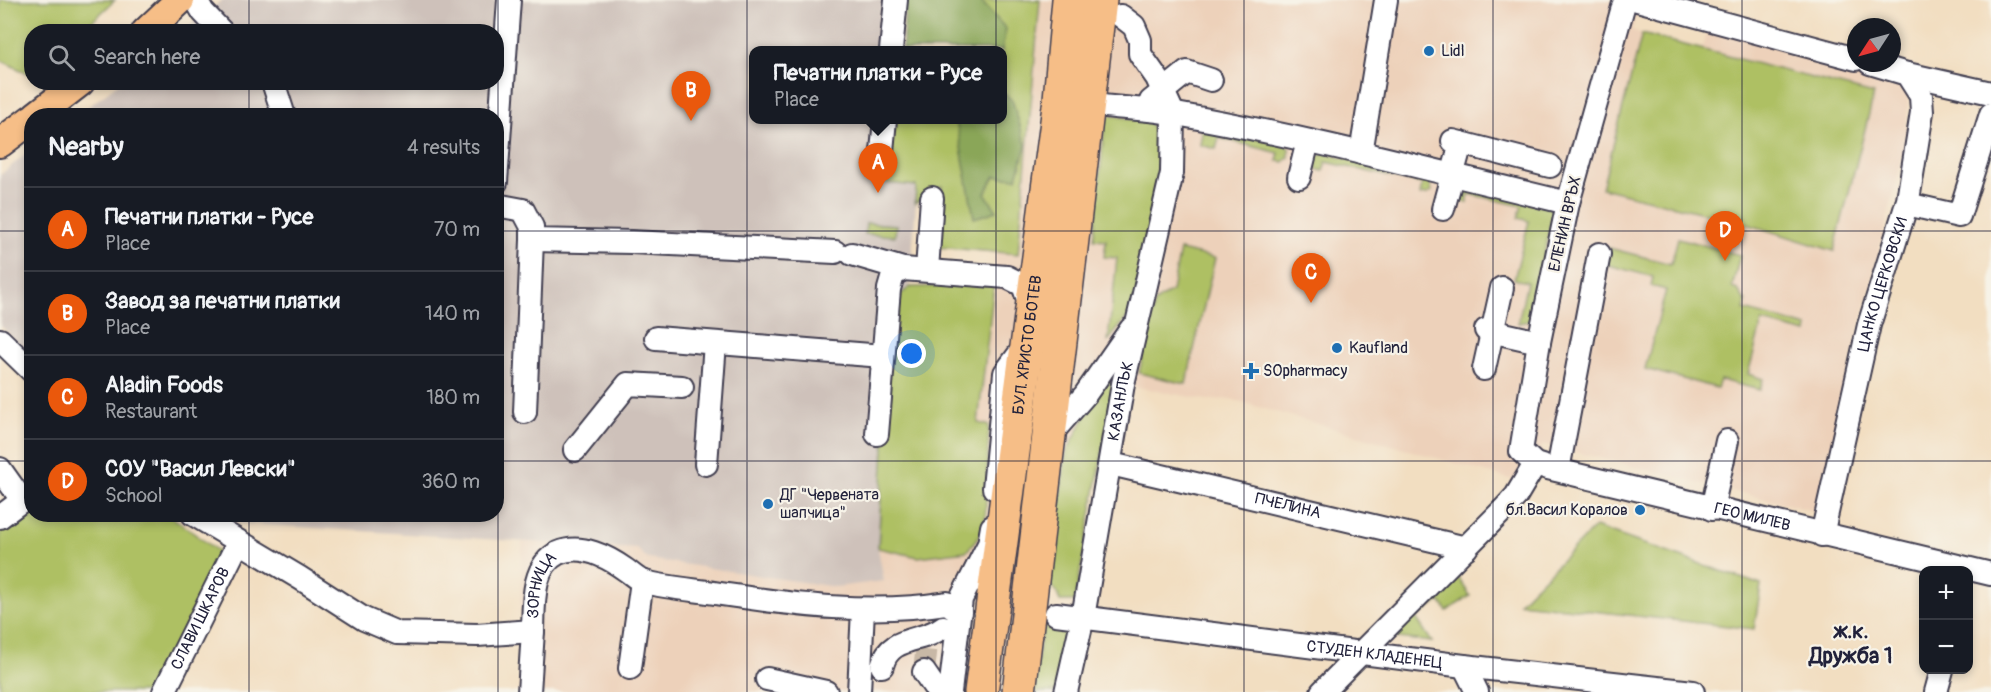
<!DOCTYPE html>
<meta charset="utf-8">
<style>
:root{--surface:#171b24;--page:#242831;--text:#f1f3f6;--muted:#9ea1a6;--line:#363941;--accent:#ea580c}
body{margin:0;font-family:Pangolin,sans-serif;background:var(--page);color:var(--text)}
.controls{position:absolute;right:18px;bottom:18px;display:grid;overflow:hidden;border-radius:12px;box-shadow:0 3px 9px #0003}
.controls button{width:54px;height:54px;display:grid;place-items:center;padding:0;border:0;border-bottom:2px solid var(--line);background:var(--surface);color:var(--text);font:30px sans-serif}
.compass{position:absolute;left:1847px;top:18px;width:54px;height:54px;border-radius:50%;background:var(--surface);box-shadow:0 3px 9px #0003;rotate:234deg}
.you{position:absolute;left:912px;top:354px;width:21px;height:21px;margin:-15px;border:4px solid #fff;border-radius:50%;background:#1a73e8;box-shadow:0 0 0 9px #1a73e833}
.badge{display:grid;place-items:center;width:39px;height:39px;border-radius:50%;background:var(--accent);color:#fff;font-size:20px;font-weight:700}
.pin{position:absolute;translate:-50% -50px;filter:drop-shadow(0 2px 3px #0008)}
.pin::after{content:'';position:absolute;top:32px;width:21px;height:18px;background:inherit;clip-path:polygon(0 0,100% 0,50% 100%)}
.popup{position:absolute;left:749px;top:46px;width:258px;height:78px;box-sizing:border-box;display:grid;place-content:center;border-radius:12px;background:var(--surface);filter:drop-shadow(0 2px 4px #0005);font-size:20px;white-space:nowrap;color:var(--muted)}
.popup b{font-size:22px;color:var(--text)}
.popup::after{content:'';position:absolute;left:50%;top:100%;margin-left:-12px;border:12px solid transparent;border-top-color:var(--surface)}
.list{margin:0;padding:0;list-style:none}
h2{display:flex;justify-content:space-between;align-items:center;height:78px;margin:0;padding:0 24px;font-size:26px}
h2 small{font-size:20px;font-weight:400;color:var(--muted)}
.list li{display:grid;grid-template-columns:39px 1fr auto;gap:18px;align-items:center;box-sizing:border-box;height:84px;padding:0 24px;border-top:2px solid var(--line)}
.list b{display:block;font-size:22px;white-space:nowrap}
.list p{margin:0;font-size:20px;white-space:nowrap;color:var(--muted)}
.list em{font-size:20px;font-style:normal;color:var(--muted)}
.icon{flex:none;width:33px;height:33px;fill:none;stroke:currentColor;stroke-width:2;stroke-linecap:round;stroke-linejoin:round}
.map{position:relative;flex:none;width:1991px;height:692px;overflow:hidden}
.search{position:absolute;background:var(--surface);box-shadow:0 3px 9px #0003;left:24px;top:24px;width:480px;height:66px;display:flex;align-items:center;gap:15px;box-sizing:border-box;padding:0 21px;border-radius:24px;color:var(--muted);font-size:22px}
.panel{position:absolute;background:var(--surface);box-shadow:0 3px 9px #0003;left:24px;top:108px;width:480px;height:414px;border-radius:24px}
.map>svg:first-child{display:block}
</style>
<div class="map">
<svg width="1991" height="692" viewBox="0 0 1991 692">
<rect width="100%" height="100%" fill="#f7f3e8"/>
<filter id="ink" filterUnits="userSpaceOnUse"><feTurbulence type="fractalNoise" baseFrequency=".0167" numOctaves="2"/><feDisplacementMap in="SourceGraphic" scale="12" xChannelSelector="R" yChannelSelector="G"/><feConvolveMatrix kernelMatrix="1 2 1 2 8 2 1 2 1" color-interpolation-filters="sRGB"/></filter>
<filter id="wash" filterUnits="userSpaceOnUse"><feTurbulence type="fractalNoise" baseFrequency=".008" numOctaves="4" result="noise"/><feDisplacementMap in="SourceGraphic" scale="24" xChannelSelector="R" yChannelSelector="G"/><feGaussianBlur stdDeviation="1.35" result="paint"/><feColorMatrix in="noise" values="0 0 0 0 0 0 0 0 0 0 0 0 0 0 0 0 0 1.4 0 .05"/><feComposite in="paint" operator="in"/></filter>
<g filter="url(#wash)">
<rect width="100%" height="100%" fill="#f2dec1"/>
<!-- built -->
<path fill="#edd1ba" d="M1040,0h601l-9,30 10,4 60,15 6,-25 185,48 13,16 2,10 -3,51 -53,209 -34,154 -275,-68 -19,39 -293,-84 -24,1 -92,-17 -1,-20 -48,90 -77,-28 -11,-2 14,-105 3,-66 23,2z
M985,528l-30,164h-426l3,-39 -13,-11 3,-100 40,2 62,-5 260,42 -6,-33 40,9z"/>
<!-- industrial -->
<path fill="#cec1ba" d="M222,0h664l15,50h-147v69l139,1 -7,63 31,3 -7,101 -17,14 -15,247 6,33 -48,6 -188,-28 -11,-10 -401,-26 -11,-8 271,-1v-398h-420l43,-33 377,-1v-50l-312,-1z
M31,150v207l-31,-32v-150z"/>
<!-- green -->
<path fill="#aec063" stroke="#68714f" stroke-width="1.5" d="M0,0h115l-33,31 -50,1 -1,43 -31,-15z
M906,0h134l-22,254 -81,-7 5,-61 -27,17 1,-17 -30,-3 10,-63 106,-1v-69h-100z
M1642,34l232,60 -40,157 -90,-28 -142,-35z
M1110,115l39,7 7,10 5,17 -25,158 -28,34 9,-83 -13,-1 2,-17 -12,-1 11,-119z
M1203,126l80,18 6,4v9l-5,5 -7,-1 2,-8 -60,-15 -3,11 -16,-4z
M1323,153l105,26 4,12 -4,3 -8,1 2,-11 -96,-22 -3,9 -8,-2 -1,-10z
M1463,187l88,21 2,4 -23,109 -12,2 9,-41 -13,-3 15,-58 -11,-3 4,-12 -53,-12 -2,9 -10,-4z
M866,223l30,2 -1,11 -30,-2z
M1678,238l62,17 -8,33 6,2 8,12 -2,8 64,17 -1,6 -45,-11 -14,52 15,5 -3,11 -40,-10 -3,8 -72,-19 21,-79 -15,-4 2,-9 -56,-15 4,-16 70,18z
M1180,250l35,8 -29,126 -47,-11 16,-71 17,-11z
M994,285l-16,138 11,2 -4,103 -18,23 -49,6 -40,-9 14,-233 4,-17 14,-11z
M1113,363h6l-44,238h-15l-4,-10 -8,-8 18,-130z
M31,500l1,14 137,1 53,39 -69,138h-153v-168z
M1595,527l166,58 -7,44 -235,-26z
M1454,570l16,26 -23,15 -7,-10 -24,17 16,24 -43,-5z
M976,580l-13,112h-8z
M1054,617l19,3 -16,72h-24l9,-61z"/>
<!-- forest -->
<path fill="#8aa659" stroke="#56644a" stroke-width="1.5" d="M906,0h74l26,29 -4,21h-100z
M1003,93l9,7 14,45 -9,33 -22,-2 -10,17 12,18 -23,7 -18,-98 46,-1z"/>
</g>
<g filter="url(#ink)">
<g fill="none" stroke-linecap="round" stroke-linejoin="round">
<!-- minor-tunnel -->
<path stroke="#c8b8a6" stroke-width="22" stroke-dasharray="22 11" stroke-linecap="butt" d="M924,672l3,-28"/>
<!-- minor casing -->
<g stroke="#413e4f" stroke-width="26">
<g id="minor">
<path d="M196,0l7,12 19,20"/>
<path id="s1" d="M1625,0l-57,203 -29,139 -18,109 14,13 13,4 443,106"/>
<path d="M1637,0l219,59"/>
<path d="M891,50l5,-50"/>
<path d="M1907,74l84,19"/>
<path d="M273,82l11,34"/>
<path d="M1151,101l36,-29 24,8"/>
<path d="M1090,104c28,5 57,4 86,10 132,23 262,58 392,89"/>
<path d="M1453,141l97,25"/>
<path d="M1361,153l25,-153"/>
<path d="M881,162l4,-43"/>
<path d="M1299,177l9,-36"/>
<path d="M496,182l13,-182"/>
<path d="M1907,204l52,12 32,-102"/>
<path d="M496,205l27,5 9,17v13l99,2 204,10"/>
<path d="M1443,209l18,-66"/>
<path d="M852,254l51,15 104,8 16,8 8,23"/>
<path d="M927,270l5,-72"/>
<path d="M1486,330l53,12"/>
<path d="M656,338l227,18"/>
<path d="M0,340l32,31"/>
<path d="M1484,369l18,-81"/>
<path d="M525,412l7,-172"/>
<path d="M877,434l12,-145 4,-14 10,-6"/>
<path d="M1050,435l35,-40 46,-66"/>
<path d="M575,450l53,-66 54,3"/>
<path d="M706,464l9,-121"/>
<path id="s2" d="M1111,464l355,84"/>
<path d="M0,469l22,31"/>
<path d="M1558,470l41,-216"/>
<path d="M994,488l11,-115 20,-27"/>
<path d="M1712,509l15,-68"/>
<path id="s3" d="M193,514l107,64 64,41 33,14 80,2 56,-4c1,-25 -2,-65 25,-78 23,-10 50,4 68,17 6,4 11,10 19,12 24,6 51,8 76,12 75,11 150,21 226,9l13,9"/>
<path d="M0,517l32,-24"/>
<path id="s4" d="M1822,535l47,-210 39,-125 14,-88 -1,-16 -14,-22 -37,-11"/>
<path id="s5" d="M1056,614l408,52 229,26"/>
<path d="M882,666c7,-31 41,-23 61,-39"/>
<path d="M1464,666l13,26"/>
<path d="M630,668l12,-87"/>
<path d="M924,672l11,16"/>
<path d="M767,679l59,13"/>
<path id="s6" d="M164,692l74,-149"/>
<path d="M529,692l4,-61"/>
<path d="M859,692l4,-83"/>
<path d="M950,692l11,-93 28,-55 3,-17"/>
<path id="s7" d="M1066,692l17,-75 40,-233 49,-211 1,-60 -16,-35 -17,-24v-14l-6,-14 -13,-10"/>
<path d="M1322,692l183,-184 11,-12 19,-32"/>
<path d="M1936,692l6,-22"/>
</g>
</g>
<!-- major casing -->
<g stroke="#413e4f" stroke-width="32">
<path id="major" d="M146,32l34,-32
M36,116l44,-34
M0,143l32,-24"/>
</g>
<!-- highway casing -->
<g stroke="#413e4f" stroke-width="36">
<g id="highway">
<path id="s8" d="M981,692l79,-593 9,-99"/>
<path d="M1019,692l81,-692"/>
</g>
</g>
<!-- minor -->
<use href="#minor" stroke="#fff" stroke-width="22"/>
<!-- major -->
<use href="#major" stroke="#f6be87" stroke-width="28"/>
<!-- highway -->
<use href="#highway" stroke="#f6be87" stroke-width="33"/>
</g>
</g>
<!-- grid -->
<path fill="none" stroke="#22223b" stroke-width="1.5" stroke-opacity="0.55" d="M249,0v32M498,0v692M747,0v692M996,0v692M1244,0v692M1493,0v692M1742,0v692M249,82v34M0,231h32M496,231h1495M0,461h32M496,461h1495M249,514v178"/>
<!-- markers -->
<g fill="#1f6fb2" stroke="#f7f3e8" stroke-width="2">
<circle cx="1429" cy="51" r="6"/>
<circle cx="1337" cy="348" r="6"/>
<path d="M1248 362h6v6h6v6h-6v6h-6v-6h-6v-6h6z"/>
<circle cx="768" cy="504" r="6"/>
<circle cx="1640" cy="510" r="6"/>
</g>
<g text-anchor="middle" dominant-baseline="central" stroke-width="4.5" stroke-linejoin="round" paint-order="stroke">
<!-- poi labels -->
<g font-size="16" fill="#22223b" stroke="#f7f3e8" text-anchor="start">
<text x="1441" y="51">Lidl</text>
<text x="1349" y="348">Kaufland</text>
<text x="1263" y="371">SOpharmacy</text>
<text x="780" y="495">ДГ "Червената<tspan x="780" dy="18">шапчица"</tspan></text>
<text x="1628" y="510" text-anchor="end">бл.Васил Коралов</text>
</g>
<!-- street labels -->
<g font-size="16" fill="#22223b" stroke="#f7f3e8">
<text transform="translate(1565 224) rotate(-77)">ЕЛЕНИН ВРЪХ</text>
<text stroke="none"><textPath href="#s4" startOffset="258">ЦАНКО ЦЕРКОВСКИ</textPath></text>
<text stroke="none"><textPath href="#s8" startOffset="350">БУЛ. ХРИСТО БОТЕВ</textPath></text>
<text stroke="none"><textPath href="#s7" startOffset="296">КАЗАНЛЪК</textPath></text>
<text stroke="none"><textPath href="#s2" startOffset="182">ПЧЕЛИНА</textPath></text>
<text stroke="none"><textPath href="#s1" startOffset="706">ГЕО МИЛЕВ</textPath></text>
<text stroke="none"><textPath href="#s3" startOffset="420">ЗОРНИЦА</textPath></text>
<text stroke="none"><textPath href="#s6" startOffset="82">СЛАВИ ШКАРОВ</textPath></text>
<text stroke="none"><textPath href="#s5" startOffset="321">СТУДЕН КЛАДЕНЕЦ</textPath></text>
</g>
<!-- district labels -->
<g font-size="22" font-weight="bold" fill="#22223b" stroke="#f7f3e8">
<text x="1851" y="631">ж.к.<tspan x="1851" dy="25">Дружба 1</tspan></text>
</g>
</g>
</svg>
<div class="controls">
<button>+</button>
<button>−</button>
</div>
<svg class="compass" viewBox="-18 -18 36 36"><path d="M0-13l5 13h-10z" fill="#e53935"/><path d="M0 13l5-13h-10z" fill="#9ea1a6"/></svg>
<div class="you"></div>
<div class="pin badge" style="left:878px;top:193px">A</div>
<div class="popup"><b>Печатни платки - Русе</b>Place</div>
<div class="pin badge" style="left:691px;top:121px">B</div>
<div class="pin badge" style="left:1311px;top:303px">C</div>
<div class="pin badge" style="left:1725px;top:261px">D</div>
<div class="search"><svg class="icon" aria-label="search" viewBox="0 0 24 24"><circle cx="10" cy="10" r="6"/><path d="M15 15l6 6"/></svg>Search here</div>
<section class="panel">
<h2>Nearby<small>4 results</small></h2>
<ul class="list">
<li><span class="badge">A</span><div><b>Печатни платки - Русе</b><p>Place</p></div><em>70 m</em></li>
<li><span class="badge">B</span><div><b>Завод за печатни платки</b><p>Place</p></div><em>140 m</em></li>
<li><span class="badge">C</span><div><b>Aladin Foods</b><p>Restaurant</p></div><em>180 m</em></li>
<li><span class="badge">D</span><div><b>СОУ &quot;Васил Левски&quot;</b><p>School</p></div><em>360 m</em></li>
</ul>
</section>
</div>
